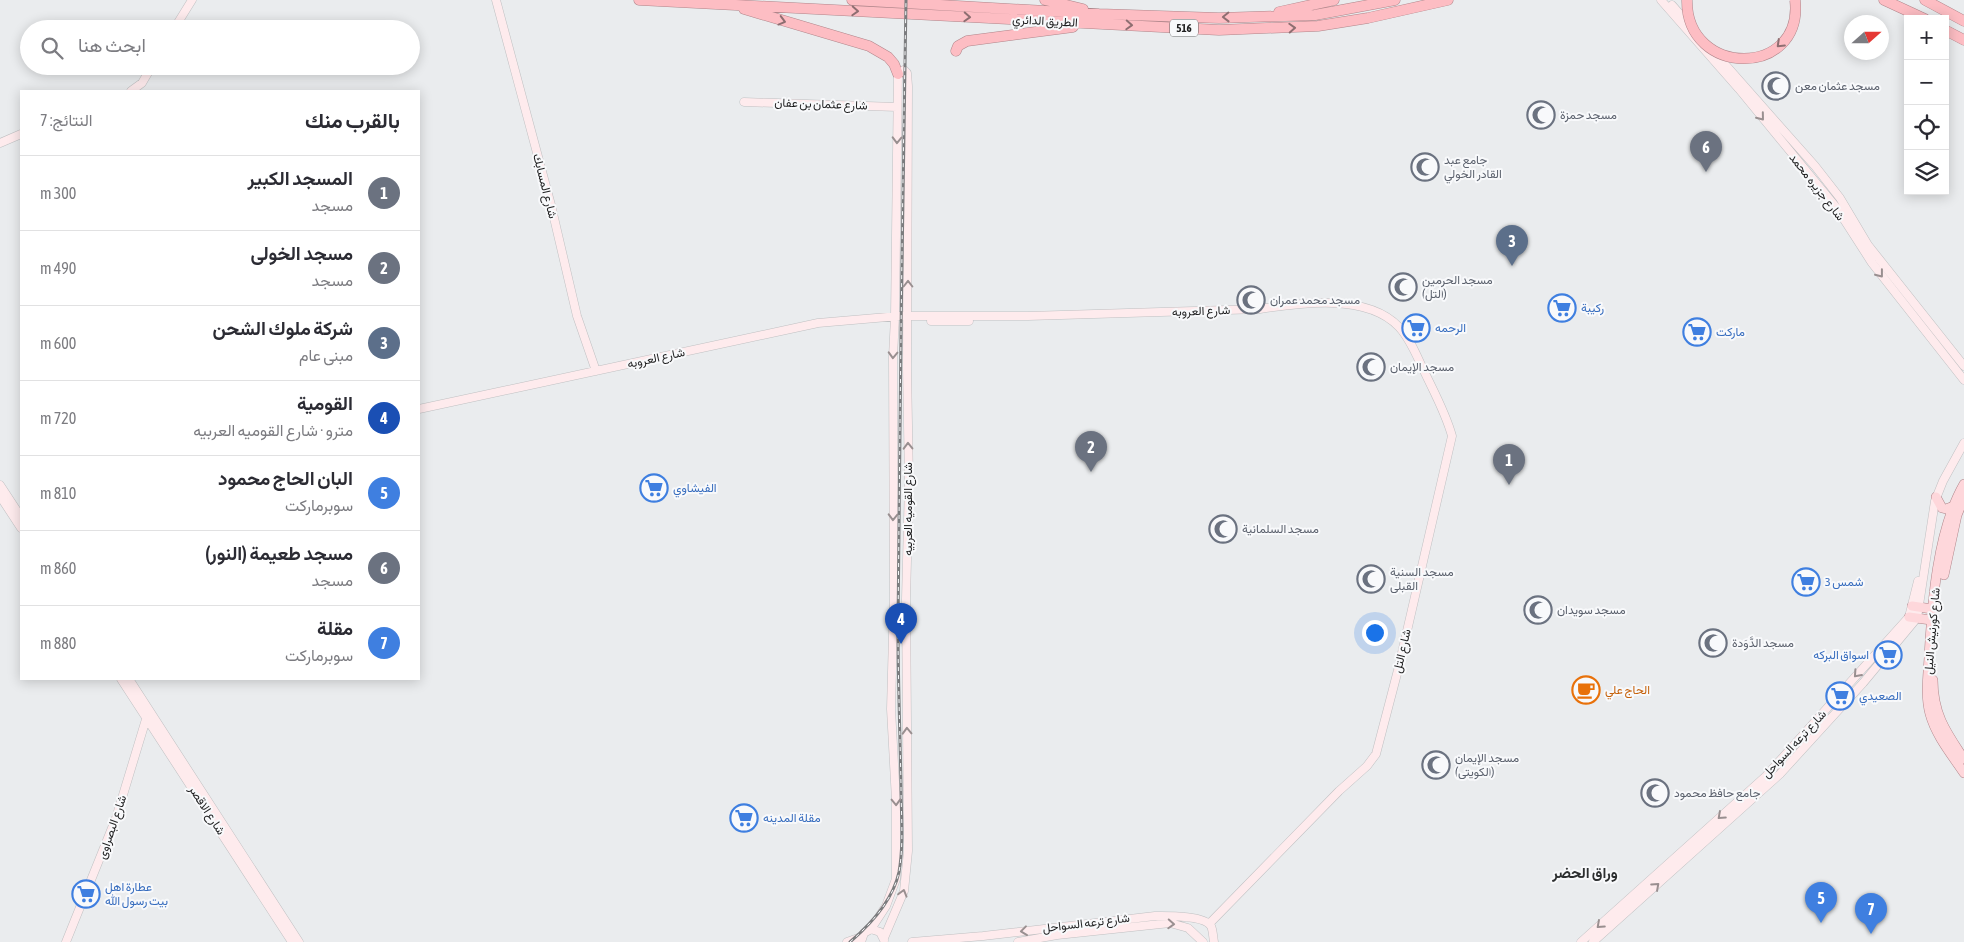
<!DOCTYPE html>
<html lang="ar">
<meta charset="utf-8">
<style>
:root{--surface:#fff;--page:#f7f7f7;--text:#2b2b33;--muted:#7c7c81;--line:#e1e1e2;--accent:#111827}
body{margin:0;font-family:"Asap Condensed",Vazirmatn,sans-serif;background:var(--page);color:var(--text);direction:rtl}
.controls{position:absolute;right:15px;top:15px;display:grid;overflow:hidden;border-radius:0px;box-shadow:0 2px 12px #0003}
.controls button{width:45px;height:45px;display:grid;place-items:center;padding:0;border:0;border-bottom:1px solid var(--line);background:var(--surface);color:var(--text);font:25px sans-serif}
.compass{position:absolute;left:1844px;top:15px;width:45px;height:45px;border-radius:50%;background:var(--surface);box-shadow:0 2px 12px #0003;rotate:69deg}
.you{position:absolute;left:1374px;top:632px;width:18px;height:18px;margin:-12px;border:4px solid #fff;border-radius:50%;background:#1a73e8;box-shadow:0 0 0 8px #1a73e833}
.badge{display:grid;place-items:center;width:32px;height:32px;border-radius:50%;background:var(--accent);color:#fff;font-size:16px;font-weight:700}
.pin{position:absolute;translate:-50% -41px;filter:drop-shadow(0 1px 2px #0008)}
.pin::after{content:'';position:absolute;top:26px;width:18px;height:15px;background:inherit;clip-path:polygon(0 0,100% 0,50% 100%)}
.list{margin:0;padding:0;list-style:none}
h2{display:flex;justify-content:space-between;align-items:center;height:65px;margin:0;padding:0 20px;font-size:21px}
h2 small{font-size:16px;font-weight:400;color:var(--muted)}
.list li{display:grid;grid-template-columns:32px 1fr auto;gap:15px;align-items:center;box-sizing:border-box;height:75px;padding:0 20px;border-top:1px solid var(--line)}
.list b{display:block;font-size:19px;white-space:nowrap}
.list p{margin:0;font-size:16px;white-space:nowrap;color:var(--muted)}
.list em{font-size:16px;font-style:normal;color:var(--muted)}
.icon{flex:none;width:28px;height:28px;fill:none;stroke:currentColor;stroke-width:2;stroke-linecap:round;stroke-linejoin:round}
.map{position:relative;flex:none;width:1964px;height:942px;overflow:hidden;direction:ltr}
.search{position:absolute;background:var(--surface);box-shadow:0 2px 12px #0003;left:20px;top:20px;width:400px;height:55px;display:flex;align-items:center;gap:12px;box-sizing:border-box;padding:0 18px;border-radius:28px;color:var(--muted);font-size:19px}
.panel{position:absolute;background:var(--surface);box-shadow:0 2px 12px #0003;left:20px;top:90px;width:400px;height:590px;border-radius:0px;direction:rtl}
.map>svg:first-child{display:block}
</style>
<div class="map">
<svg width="1964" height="942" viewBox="0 0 1964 942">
<rect width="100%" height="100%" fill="#eaecee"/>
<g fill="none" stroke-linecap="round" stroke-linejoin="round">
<!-- secondary casing -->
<g stroke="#bfc0c2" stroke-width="9">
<path id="secondary" d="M496,0l55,205 26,111 19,55
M1661,0l78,89 97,118 36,56 92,117
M1672,5l20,23
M174,29l18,-29
M1715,53l100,113 25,32 28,47 96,121
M131,91l11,-8 10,-17
M744,102l153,5
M0,143l21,-9
M931,321h38
M419,409l399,-86 81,-7h129l232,-7c40,-6 107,-16 139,18 12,13 18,30 26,46 10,21 21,41 27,63l-54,234 -22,84 -9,12 -28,25 -130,133
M0,485l21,32
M0,496l21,32
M121,679l171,263
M129,679l170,263
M871,929l15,-23 10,-27v-79l-5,-91 3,-111 -1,-241 2,-40 3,-243 6,-4 3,3 1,13 -1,282 2,114 -3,117 2,252 -4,40 -20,47
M66,942l50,-124 31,-102
M847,942l14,-5
M861,942l3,-9 7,-4 9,3 4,8
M912,942l71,-6 172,-20c12,0 49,-1 56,10 2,4 2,11 3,16
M1018,942l39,-7 113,-12 18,5 15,14
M1581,942l185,-166 143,-159 9,-36
M1593,942l187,-168 83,-91 54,-65 18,-117 8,-20 21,-38"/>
</g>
<!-- primary casing -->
<g stroke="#af858a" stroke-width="10">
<path id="primary" d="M1964,484c-27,47 -32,120 -35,173 -1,19 -4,39 1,57 6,22 22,41 34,59
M1936,497l6,11 4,1 8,-3
M1944,575l13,-60 7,-17
M1912,606l20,3
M1909,617l22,3
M1933,680c0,34 13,52 31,79"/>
</g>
<!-- highway casing -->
<g stroke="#af858a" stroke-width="11">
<path id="highway" d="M639,0l580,30 99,-4 50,-8 80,-18
M852,0l247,14 120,4 96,-3 80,-15
M1045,0l38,9
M1884,0l41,19
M1925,0l39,21
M744,9l125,37 19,11 6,7 4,10
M1279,12l55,-12
M1945,30l19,10
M956,51l2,-5 9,-5 106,-14"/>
</g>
<!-- secondary -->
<use href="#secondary" stroke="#feebed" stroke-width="8"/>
<!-- primary -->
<use href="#primary" stroke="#fed7db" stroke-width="9"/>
<!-- highway -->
<use href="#highway" stroke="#fdbdc3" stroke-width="10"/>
<!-- rail casing -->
<g stroke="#7b7c7e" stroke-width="3">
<path id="rail" d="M850,942c21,-18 43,-42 49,-70 5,-28 2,-58 2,-87 -1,-53 -3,-106 -3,-159 2,-209 4,-417 8,-626"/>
</g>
<!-- rail -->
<use href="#rail" stroke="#f8f9fb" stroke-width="1" stroke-dasharray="4" stroke-linecap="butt"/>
<!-- highway-bridge casing -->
<g stroke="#af858a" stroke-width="11" stroke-linecap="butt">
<path id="highway-bridge" d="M1687,0c-1,78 117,78 108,0"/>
</g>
<!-- highway-bridge -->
<use href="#highway-bridge" stroke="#fdbdc3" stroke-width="10"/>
</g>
<!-- one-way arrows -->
<defs><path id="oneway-chevron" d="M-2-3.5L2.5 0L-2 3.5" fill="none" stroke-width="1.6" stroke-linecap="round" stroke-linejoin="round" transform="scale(1.25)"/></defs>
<g stroke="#8e6e71">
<use href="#oneway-chevron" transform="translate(855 11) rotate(3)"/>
<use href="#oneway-chevron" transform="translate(967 17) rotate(3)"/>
<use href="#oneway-chevron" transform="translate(1226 17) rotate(179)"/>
<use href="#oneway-chevron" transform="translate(782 21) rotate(15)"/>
<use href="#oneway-chevron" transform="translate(1129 25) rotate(3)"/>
<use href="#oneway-chevron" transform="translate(1292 28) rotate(-3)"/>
<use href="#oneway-chevron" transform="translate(1780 44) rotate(136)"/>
</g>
<g stroke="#998f90">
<use href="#oneway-chevron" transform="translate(1761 117) rotate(51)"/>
<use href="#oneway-chevron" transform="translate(897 140) rotate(91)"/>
<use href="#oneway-chevron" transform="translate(1880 274) rotate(52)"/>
<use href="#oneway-chevron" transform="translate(908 284) rotate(-90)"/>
<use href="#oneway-chevron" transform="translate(893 355) rotate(92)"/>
<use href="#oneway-chevron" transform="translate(908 446) rotate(-91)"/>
<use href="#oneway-chevron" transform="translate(893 517) rotate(91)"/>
<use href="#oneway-chevron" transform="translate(1857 674) rotate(132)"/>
<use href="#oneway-chevron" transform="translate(907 731) rotate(-92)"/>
<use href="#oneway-chevron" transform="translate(896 802) rotate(88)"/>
<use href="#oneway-chevron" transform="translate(1721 816) rotate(138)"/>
<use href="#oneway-chevron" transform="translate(1656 886) rotate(-42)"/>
<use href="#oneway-chevron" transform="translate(903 893) rotate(-74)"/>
<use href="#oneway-chevron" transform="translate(1171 924) rotate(3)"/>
<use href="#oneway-chevron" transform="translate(1600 925) rotate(138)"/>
<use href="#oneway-chevron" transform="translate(1024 931) rotate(173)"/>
</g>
<!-- icons -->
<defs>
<g id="mosque-ring" transform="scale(1.4375)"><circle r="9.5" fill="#f8f9fb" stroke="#6b7280" stroke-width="1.5"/><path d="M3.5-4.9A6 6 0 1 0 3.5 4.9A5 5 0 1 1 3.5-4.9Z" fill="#6b7280"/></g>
<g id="supermarket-ring" transform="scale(1.4375)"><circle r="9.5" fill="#f8f9fb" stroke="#3f7fe0" stroke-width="1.5"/><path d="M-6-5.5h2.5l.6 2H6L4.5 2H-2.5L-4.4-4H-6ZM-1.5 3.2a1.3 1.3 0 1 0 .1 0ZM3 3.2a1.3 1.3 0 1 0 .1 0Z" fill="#3f7fe0"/></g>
<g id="cafe-ring" transform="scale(1.4375)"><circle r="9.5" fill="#f8f9fb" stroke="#e8710a" stroke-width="1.5"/><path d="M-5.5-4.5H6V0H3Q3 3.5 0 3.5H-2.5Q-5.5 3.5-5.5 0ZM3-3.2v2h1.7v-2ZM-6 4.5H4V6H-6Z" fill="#e8710a"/></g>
</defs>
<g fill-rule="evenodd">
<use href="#mosque-ring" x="1776" y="86"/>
<use href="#mosque-ring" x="1541" y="115"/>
<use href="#mosque-ring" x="1425" y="167"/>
<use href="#mosque-ring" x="1403" y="287"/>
<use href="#mosque-ring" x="1251" y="300"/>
<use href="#supermarket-ring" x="1562" y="308"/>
<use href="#supermarket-ring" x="1416" y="328"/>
<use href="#supermarket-ring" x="1697" y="332"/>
<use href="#mosque-ring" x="1371" y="367"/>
<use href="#supermarket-ring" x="654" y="488"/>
<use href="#mosque-ring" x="1223" y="529"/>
<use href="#mosque-ring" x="1371" y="579"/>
<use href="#supermarket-ring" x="1806" y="582"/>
<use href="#mosque-ring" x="1538" y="610"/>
<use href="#mosque-ring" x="1713" y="643"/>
<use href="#supermarket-ring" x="1888" y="655"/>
<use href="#cafe-ring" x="1586" y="690"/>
<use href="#supermarket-ring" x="1840" y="696"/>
<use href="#mosque-ring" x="1436" y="765"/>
<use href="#mosque-ring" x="1655" y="793"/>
<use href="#supermarket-ring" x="744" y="818"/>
<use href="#supermarket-ring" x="86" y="894"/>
</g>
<g text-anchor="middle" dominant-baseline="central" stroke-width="4" stroke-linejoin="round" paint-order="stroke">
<!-- shield labels -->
<rect fill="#f8f9fb" stroke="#5f6061" stroke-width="1" x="1170" y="19.5" width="28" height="17" rx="4"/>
<g font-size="11" font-weight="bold" fill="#1e1e1f">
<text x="1184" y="28">516</text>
</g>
<!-- street labels -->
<g font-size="12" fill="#1e1e1f" stroke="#f8f9fb">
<text transform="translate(1045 21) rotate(3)">الطريق الدائري</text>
<text transform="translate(821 104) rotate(2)">شارع عثمان بن عفان</text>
<text transform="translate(545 186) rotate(76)">شارع المسابك</text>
<text transform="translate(1817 187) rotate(52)">شارع جزيره محمد</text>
<text transform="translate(1201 311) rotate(-2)">شارع العروبه</text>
<text transform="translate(656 358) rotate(-12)">شارع العروبه</text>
<text transform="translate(908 509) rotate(-90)">شارع القوميه العربيه</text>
<text transform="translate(1932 631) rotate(-85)">شارع كورنيش النيل</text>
<text transform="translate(1402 651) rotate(-77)">شارع التل</text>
<text transform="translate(1794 744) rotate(-47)">شارع ترعه السواحل</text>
<text transform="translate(207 810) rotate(57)">شارع الاقصر</text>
<text transform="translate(112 827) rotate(-71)">شارع البصراوى</text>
<text transform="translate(1086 923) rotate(-7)">شارع ترعه السواحل</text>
</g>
<!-- worship labels -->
<g font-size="12" fill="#5b616d" stroke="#f8f9fb" text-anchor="start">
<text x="1795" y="86">مسجد عثمان معن</text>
<text x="1560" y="115">مسجد حمزة</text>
<text x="1444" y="160">جامع عبد<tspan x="1444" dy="14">القادر الخولي</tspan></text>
<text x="1422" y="280">مسجد الحرمين<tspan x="1422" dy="14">(التل)</tspan></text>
<text x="1270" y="300">مسجد محمد عمران</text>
<text x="1390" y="367">مسجد الإيمان</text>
<text x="1242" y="529">مسجد السلمانية</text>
<text x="1390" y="572">مسجد السنية<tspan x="1390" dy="14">القبلى</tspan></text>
<text x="1557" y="610">مسجد سويدان</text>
<text x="1732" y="643">مسجد الدَّوَدة</text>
<text x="1455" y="758">مسجد الإيمان<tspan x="1455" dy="14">(الكويتى)</tspan></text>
<text x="1674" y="793">جامع حافظ محمود</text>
</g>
<!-- shop labels -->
<g font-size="12" fill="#366cbe" stroke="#f8f9fb" text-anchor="start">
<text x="1581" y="308">ركيبة</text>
<text x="1435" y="328">الرحمه</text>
<text x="1716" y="332">ماركت</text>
<text x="673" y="488">الفيشاوي</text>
<text x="1825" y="582">شمس 3</text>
<text x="1869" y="655" text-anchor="end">اسواق البركه</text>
<text x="1859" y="696">الصعيدي</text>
<text x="763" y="818">مقلة المدينه</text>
<text x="105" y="887">عطارة اهل<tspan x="105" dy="14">بيت رسول الله</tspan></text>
</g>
<!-- food labels -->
<g font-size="12" fill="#c56008" stroke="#f8f9fb" text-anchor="start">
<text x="1605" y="690">الحاج علي</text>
</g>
<!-- quarter labels -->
<g font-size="15" font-weight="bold" fill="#2e3031" stroke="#f8f9fb">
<text x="1585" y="872">وراق الحضر</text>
</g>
</g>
</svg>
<div class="controls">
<button>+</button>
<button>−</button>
<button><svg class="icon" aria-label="locate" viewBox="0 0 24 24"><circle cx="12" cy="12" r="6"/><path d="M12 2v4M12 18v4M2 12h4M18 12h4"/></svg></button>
<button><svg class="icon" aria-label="layers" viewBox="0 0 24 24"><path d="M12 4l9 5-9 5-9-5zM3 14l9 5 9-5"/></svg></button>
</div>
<svg class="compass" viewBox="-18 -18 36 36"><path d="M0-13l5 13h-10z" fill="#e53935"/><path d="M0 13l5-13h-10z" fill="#7c7c81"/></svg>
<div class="you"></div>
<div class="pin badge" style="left:1509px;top:485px;background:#6b7280">1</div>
<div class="pin badge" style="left:1091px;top:472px;background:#6b7280">2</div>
<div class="pin badge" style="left:1512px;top:266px;background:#5c6f8a">3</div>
<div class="pin badge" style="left:901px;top:644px;background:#1a4fb4">4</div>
<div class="pin badge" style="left:1821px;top:923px;background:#3f7fe0">5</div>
<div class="pin badge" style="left:1706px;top:172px;background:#6b7280">6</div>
<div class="pin badge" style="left:1871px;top:934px;background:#3f7fe0">7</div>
<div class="search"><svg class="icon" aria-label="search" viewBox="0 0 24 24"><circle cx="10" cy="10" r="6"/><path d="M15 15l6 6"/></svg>ابحث هنا</div>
<section class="panel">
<h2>بالقرب منك<small>النتائج: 7</small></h2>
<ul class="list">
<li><span class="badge" style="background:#6b7280">1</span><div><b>المسجد الكبير</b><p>مسجد</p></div><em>300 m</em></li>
<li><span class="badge" style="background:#6b7280">2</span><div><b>مسجد الخولى</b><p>مسجد</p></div><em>490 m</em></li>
<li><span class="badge" style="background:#5c6f8a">3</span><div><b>شركة ملوك الشحن</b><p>مبنى عام</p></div><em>600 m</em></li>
<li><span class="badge" style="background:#1a4fb4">4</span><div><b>القومية</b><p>مترو · شارع القوميه العربيه</p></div><em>720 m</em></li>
<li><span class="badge" style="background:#3f7fe0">5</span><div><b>البان الحاج محمود</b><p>سوبرماركت</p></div><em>810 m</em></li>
<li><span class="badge" style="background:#6b7280">6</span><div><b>مسجد طعيمة (النور)</b><p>مسجد</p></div><em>860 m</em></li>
<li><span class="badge" style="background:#3f7fe0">7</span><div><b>مقلة</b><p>سوبرماركت</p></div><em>880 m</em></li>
</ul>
</section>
</div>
